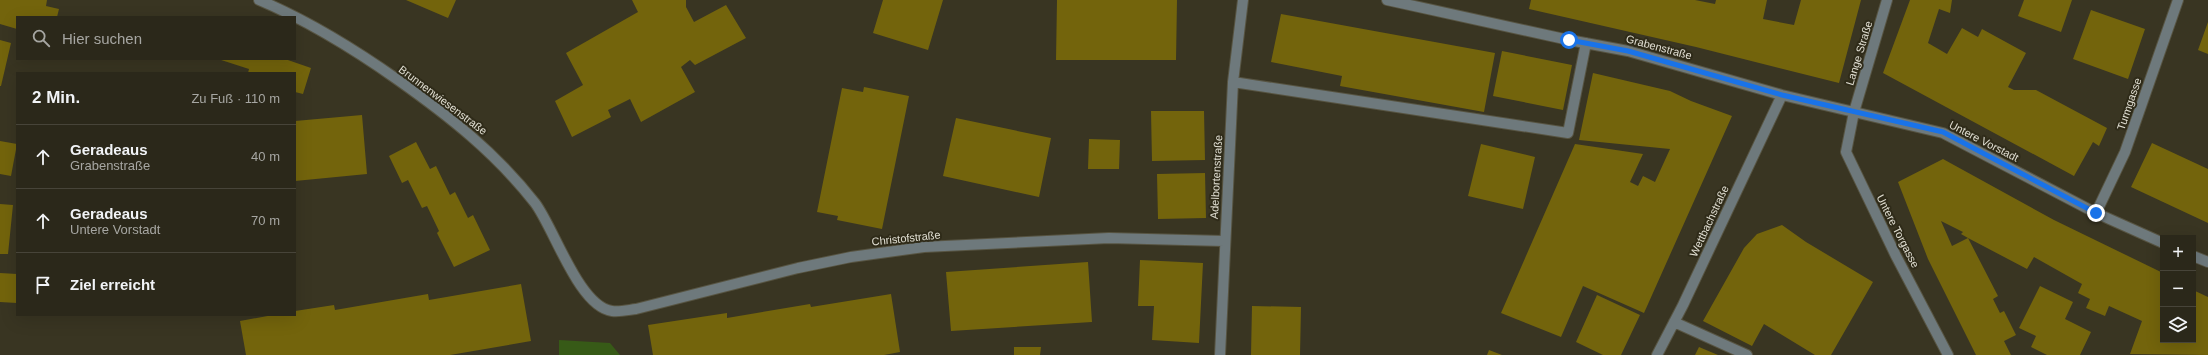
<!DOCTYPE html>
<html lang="de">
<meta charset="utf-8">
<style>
:root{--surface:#2b281a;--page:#373427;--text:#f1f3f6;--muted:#a6a6a2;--line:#474439}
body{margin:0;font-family:Arial,sans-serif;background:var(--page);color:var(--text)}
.controls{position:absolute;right:12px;bottom:12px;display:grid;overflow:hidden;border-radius:0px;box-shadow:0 4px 16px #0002}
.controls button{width:36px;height:36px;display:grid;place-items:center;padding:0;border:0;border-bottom:1px solid var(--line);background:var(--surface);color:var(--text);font:20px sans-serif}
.stop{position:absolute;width:12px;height:12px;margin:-9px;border:3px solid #1a73e8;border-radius:50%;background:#fff}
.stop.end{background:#1a73e8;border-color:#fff;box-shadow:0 1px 4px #0008}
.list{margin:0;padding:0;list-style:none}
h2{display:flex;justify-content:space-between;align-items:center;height:52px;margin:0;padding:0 16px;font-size:17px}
h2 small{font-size:13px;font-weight:400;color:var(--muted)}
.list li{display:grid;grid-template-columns:26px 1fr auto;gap:12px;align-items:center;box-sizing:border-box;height:64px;padding:0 16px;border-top:1px solid var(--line)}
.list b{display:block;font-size:15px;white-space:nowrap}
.list p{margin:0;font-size:13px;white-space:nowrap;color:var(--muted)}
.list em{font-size:13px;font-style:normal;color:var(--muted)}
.icon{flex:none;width:22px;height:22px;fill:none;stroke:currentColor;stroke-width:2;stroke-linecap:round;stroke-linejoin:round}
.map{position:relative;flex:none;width:2208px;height:355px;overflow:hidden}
.search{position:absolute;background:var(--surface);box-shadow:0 4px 16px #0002;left:16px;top:16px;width:280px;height:44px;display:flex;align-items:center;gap:10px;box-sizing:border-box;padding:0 14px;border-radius:0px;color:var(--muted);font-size:15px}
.panel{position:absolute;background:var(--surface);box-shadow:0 4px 16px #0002;left:16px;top:72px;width:280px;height:244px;border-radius:0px}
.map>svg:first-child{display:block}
</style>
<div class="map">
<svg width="2208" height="355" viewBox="0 0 2208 355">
<rect width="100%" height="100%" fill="#393522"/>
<!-- green -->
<path fill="#375a17" d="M559,340l51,3 10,12h-61z"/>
<!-- building -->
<path fill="#73640c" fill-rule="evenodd" d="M0,0h47l-1,6 13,3 -2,8h-40v12l-17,-5z
M406,0h50l-8,18z
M632,0h54v7l8,15 32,-17 20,33 -51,27 -5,-5 -9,7 14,25 -54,30 -11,-23 -22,11 3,7 -39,20 -17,-36 28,-16 -17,-32 72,-41z
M883,0h60l-15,50 -55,-17z
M1057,0h120l-1,60h-120z
M1531,0h164l20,4 1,-4h51l-4,19 31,6 7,-25h60l-22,83 -143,-36 -167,-38z
M1910,0h42l-2,13 -11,-4 -11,34 19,11 15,-26 16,9 4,-8 44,24 -18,34 6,3h22l71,38 -8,18 -6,-4 -19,34 -191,-103z
M2024,0h48l-11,32 -43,-16z
M2091,10l54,19 -17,50 -55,-20z
M1281,14l214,39 -11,59 -144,-26 2,-10 -71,-14z
M2208,22v32l-10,-4z
M0,40l11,3 -10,43h-1z
M1502,51l70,14 -9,45 -70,-14z
M218,59h67l26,9 -8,26 -8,-2v-19h-47l1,-4z
M1593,73l77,18 21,10 41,15 -88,197 -61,-27 -22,51 -60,-24 74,-169 68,10 -13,28 8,4 5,-10 12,6 15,-33 -91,-9z
M864,87l45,9 -27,133 -45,-9 1,-4 -21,-4 25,-124 21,4z
M1151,111h53l1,49 -53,1z
M362,115l5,59 -72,7v-60z
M956,118l95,20 -12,59 -96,-21z
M1089,139l31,1 -1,29h-31z
M0,141l17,3 -6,32 -11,-2z
M416,142l14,27 6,-3 14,29 5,-3 13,26 5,-3 17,35 -36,17 -17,-34 2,-2 -12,-25 -5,2 -14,-28 -6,3 -13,-27z
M2152,143l56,26v54l-77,-36z
M1481,144l54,13 -12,52 -55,-13z
M1943,159l111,61 109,53v67h30v-50l15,7v58l-78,-1 12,-33 -33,-15 -4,10 -19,-8 4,-9 -12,-6 4,-9 -48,-27 -7,12 -59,-31 30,58 -5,3 7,14 4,-2 12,24 -12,6 7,14h-35l-48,-96 -30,-77zM1941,221l22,11 -2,2 7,4 -16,8z
M1205,173l1,45 -48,1 -1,-45z
M0,204l13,1 -5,49h-8z
M1782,225l24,17 67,40 -42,73h-16l-51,-31 -12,22 -49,-25 41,-73 13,-14z
M1140,260l63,3 -4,80 -47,-3 2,-34h-16z
M1088,262l4,60 -141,9 -5,-59z
M0,273l17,1v29l-17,-1z
M521,284l10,57 -81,14h-204l-6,-34 33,-6h22v-4l39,-6 1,5 93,-16 1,6z
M2040,286l33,16 -8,17 26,13 -11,23h-33l-16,-8 5,-11 -17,-8z
M891,294l9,58 -16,3h-231l-5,-30 79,-12v5l83,-14 1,3z
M1597,295l43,20 -19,40h-18l-27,-13z
M1252,306l49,1 -1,48h-49z
M1014,347h27l-1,8h-26z
M1699,347l19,8h-23z
M1489,350l13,5h-15z"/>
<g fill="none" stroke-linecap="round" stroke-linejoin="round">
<!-- minor casing -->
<g stroke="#575442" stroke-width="12">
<path id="minor" d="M259,0c50,21 95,49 139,80 51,36 98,73 137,123 19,25 44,104 77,108 8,1 16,-1 24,-2l162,-41 53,-11 73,-10 185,-9 115,3
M1387,0l182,40 59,11 154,44 161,38 153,80 67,30
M1887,0l-33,112 -8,40 50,104 52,99
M1233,82l335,51 18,-90
M2096,213l29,-61 53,-152
M2193,256l15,6
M1674,322l73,33
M1220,355l13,-273 10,-82
M1657,355l26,-50 99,-210"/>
</g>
<!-- minor -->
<use href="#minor" stroke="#6e797c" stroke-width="10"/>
</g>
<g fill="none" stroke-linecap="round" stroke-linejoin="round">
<!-- route -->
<path stroke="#1a73e8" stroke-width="5" d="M1569,40l59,11 154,44 161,37 153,81"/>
</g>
<g text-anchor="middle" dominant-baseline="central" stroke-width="4" stroke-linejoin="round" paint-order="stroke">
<!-- street labels -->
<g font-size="11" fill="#e1dfd3" stroke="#2f2b19">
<text transform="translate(1659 47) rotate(15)">Grabenstraße</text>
<text transform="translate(1859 53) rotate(-73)">Lange Straße</text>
<text transform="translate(443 100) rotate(37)">Brunnenwiesenstraße</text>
<text transform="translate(2129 104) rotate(-71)">Turmgasse</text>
<text transform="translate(1984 141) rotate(27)">Untere Vorstadt</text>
<text transform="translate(1216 177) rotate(-87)">Adelbortenstraße</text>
<text transform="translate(1709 221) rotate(-65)">Wettbachstraße</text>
<text transform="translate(1898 231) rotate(63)">Untere Torgasse</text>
<text transform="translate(906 238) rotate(-6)">Christofstraße</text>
</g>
</g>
</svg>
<div class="controls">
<button>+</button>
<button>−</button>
<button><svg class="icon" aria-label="layers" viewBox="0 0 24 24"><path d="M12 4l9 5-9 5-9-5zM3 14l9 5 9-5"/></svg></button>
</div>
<div class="stop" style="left:1569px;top:40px"></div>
<div class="stop end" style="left:2096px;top:213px"></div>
<div class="search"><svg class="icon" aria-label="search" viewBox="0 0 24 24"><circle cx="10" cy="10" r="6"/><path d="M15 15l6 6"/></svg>Hier suchen</div>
<section class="panel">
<h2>2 Min.<small>Zu Fuß · 110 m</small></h2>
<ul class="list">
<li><svg class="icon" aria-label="ahead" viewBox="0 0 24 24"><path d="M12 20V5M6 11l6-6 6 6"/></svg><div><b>Geradeaus</b><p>Grabenstraße</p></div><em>40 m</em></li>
<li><svg class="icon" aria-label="ahead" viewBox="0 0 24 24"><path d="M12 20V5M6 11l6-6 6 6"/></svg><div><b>Geradeaus</b><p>Untere Vorstadt</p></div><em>70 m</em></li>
<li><svg class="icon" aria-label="arrive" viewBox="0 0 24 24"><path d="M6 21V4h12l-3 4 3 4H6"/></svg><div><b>Ziel erreicht</b></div></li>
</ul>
</section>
</div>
